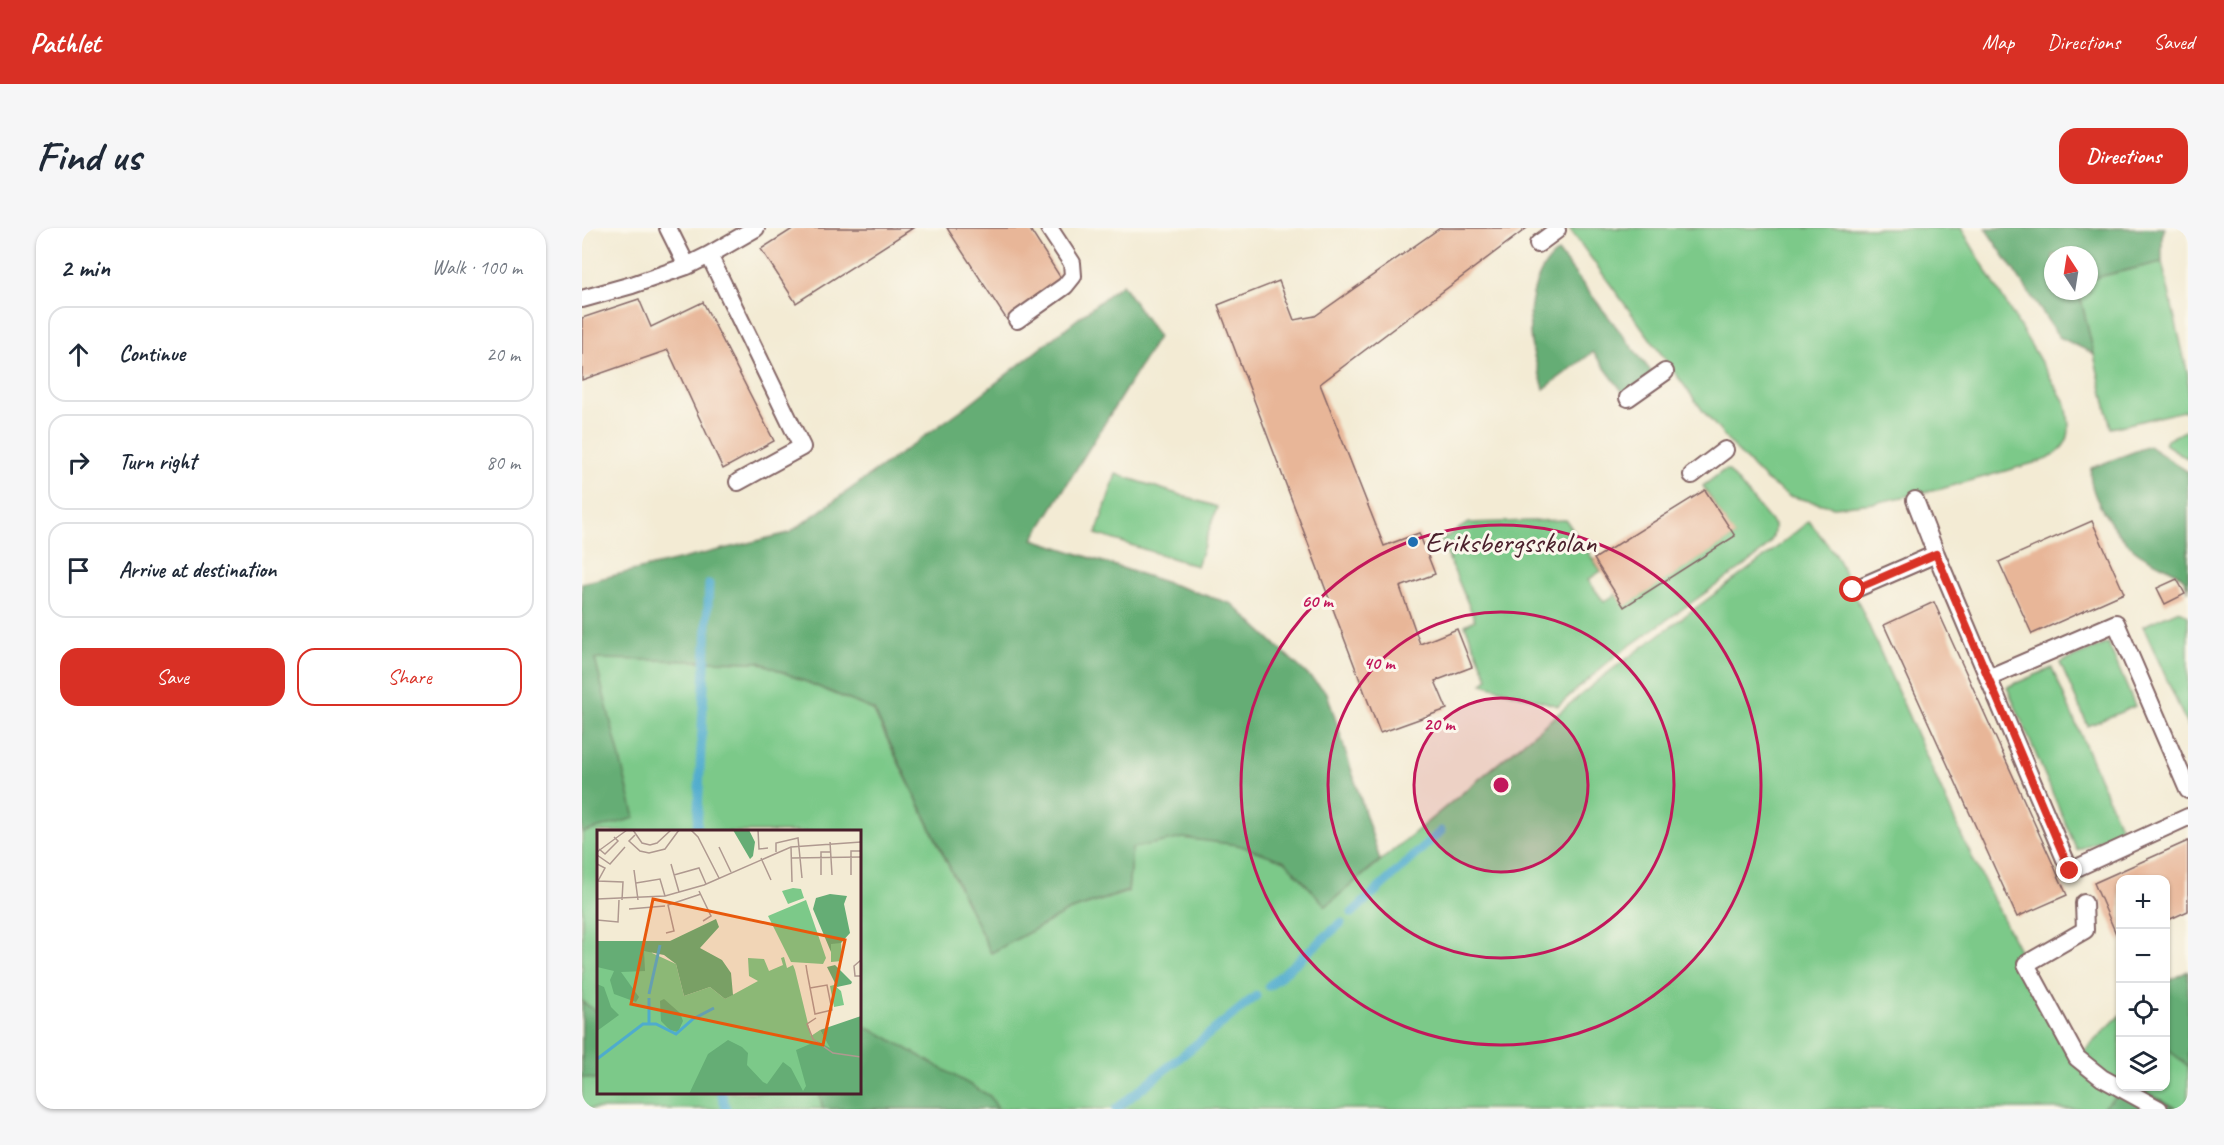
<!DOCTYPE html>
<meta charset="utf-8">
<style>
:root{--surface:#fff;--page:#f6f6f7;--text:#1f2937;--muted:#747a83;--line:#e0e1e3;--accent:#d93025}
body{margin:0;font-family:Caveat,sans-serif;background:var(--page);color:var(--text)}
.controls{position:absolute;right:18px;bottom:18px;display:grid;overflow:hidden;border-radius:12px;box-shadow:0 2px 4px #0004}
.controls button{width:54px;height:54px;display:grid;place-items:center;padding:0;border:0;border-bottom:2px solid var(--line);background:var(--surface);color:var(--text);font:30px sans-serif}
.compass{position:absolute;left:1462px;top:18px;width:54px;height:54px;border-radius:50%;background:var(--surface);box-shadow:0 2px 4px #0004;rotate:348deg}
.stop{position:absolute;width:18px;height:18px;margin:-14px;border:4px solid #d93025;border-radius:50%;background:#fff}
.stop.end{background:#d93025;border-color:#fff;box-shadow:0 2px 6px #0008}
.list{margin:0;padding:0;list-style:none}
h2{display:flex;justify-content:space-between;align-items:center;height:78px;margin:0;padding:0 24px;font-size:26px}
h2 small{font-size:20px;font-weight:400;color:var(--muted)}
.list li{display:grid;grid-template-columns:39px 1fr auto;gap:18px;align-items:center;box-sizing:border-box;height:96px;margin:0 12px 12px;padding:0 12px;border:2px solid var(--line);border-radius:18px}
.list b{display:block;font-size:22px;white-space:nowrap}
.list em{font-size:20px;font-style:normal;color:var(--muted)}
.actions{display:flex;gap:12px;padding:18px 24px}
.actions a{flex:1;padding:14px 0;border:2px solid var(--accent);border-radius:18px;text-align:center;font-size:21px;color:var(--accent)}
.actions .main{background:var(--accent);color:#fff}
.icon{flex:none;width:33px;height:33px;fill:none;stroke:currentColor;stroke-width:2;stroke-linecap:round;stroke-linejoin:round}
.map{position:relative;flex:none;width:1606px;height:881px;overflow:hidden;border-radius:18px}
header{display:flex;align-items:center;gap:36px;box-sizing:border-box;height:84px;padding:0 30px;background:var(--accent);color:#fff}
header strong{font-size:28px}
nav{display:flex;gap:33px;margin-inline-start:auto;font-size:21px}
.intro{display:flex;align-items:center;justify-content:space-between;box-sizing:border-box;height:144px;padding:0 36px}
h1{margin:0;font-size:42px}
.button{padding:15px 27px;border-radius:18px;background:var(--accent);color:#fff;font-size:21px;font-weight:700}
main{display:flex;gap:36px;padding:0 36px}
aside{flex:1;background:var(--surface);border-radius:18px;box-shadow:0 2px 4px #0004}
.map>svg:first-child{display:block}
</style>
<header>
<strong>Pathlet</strong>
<nav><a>Map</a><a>Directions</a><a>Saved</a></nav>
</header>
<div class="intro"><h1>Find us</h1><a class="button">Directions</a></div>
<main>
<aside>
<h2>2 min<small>Walk · 100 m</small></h2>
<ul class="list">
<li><svg class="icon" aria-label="ahead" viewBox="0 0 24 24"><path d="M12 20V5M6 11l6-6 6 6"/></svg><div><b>Continue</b></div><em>20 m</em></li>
<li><svg class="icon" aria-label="right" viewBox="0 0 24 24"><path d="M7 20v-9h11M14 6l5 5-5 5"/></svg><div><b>Turn right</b></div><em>80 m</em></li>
<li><svg class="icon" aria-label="arrive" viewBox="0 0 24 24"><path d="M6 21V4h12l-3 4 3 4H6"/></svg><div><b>Arrive at destination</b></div></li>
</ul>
<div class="actions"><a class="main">Save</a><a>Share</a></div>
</aside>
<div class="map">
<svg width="1606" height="881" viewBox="0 0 1606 881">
<rect width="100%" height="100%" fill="#fbf7ec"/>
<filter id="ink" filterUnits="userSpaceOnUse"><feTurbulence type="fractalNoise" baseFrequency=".0167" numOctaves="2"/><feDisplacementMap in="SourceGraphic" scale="12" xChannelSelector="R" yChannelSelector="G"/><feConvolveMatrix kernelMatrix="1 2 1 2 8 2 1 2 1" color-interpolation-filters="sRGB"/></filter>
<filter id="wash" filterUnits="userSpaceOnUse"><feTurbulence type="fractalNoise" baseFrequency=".008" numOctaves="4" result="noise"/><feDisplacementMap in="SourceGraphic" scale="24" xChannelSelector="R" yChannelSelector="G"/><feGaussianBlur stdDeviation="1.35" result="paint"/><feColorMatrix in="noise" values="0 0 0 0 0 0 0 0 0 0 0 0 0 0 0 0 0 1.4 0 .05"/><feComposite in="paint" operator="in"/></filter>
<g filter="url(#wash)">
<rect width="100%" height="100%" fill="#f3ebd4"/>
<!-- green -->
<path fill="#7cc989" stroke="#63745a" stroke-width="1.5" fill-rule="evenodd" d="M987,0h392l105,176c5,26 7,40 -18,55l-107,30 -67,14 -40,4 -45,-11 -23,-16 -29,-29 -34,-40z
M1580,34l26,113v35l-77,18 -32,-137h10v-12z
M1606,201v30l-23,-15 2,-4z
M1146,242l46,55c1,19 -10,24 -23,36l-136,95 -57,50 -76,-22 6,-6 -23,-53 10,-5 -34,-80 27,-17 98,-3 35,51 -13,9 16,22 12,-8 8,12 110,-70 -31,-50 20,-15z
M534,246l101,33 -20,59 -101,-32z
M1227,293l26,33 18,36 110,249 63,125 51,94 43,-43v71l10,1 -30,22h-1518v-506l75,57 102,2 114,48 118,243 77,-42 60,-19 4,-44 51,-11 55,8 47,15 41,46 280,-232 163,-120zM16,604h262v260h-262z
M1597,382l9,6v111l-45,-101z
M1526,415l27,63 -47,20 -28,-63z
M1470,440l70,163 -45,19 -70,-163z
M1584,814l4,9 18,15v43h-11l-39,-22 28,-1z"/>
<!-- forest -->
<path fill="#65ad75" stroke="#586650" stroke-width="1.5" d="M1403,0h180l-3,8v26l-73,17v-24h-36v36h26l15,63 -35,-17z
M976,24l95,122 -28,21 -32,-43 -49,37c-4,-15 -10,-30 -13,-46 -4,-30 1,-72 27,-91z
M540,56l36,53 -125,202 199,65 95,89 53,167 -54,46 -41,-45 -47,-16 -55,-7 -51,10 -4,43 -60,20 -77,42 -117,-243 -115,-48 -164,-3 40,159 -53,15v-250l207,-50 175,-125z
M1567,218l39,26v119c-1,-3 -2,-10 -5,-13 -7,-8 -37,-18 -48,-28 -19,-16 -49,-56 -44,-82z
M1606,743v95l-18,-15 -4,-9v-60z
M0,774l16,10v68l-16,-3z
M278,797l21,9 109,62 8,13h-175l-4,-16 41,-1z
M1548,858l8,1 39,22h-77z"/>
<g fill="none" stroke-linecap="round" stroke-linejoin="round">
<!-- stream -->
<path stroke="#4faccd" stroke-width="9" d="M115,604l12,-248
M770,685l89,-82
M687,758l72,-63
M139,864l5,17
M534,881l140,-113"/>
</g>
<g id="blocks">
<!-- building -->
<path fill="#e8b698" d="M212,0h119l-117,75 -35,-54z
M365,0h82l35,55 -57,37z
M858,0h87l-207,156 64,162 35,-13 16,41 -35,13 20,57 37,-15 15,38 -37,14 12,28 -67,24 -162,-428 61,-24 15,39 21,-4z
M57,71l12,28 52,-25 71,139 -51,28 -55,-119 -86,30v-62z
M1123,262l30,46 -111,71 -30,-48z
M1510,293l32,72 -92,41 -33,-72z
M1595,351l8,15 -20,10 -8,-16z
M1352,374l133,293 -50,22 -133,-292z
M1606,613v70l-22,10v-41h-46v63l-26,-60z"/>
</g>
</g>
<g filter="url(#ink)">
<use href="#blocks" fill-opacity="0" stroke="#856666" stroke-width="1.5"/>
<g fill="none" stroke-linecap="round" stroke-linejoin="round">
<!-- lane casing -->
<g stroke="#856666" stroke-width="20">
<path id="lane" d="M86,0l19,38 22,-11
M956,16l19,-14
M0,71l50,-14 55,-19
M435,92l48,-34 8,-10 -1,-13 -23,-35
M1046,170l37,-26
M1110,247l33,-25
M156,254l64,-35 -93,-192 47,-27
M1333,272l21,54 134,317 118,-54
M1271,362l83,-36
M1406,450l128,-55 72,167
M1502,675l1,27 -59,34 51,94 25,20 57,31"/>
</g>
<!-- lane -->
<use href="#lane" stroke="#fff" stroke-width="16"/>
</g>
</g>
<g fill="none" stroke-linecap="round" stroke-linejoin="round" filter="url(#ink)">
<!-- route -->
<path stroke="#d93025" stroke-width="8" d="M1271,362l83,-36 134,317"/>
</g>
<!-- distance rings -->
<circle cx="919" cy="557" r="87" fill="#c2185b" fill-opacity=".12"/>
<g fill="none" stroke="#c2185b" stroke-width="3">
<circle cx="919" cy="557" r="87"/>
<circle cx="919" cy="557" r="173"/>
<circle cx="919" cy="557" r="260"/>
</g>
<!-- markers -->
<circle fill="#1f6fb2" stroke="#fbf7ec" stroke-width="2" cx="831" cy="314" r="6"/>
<g text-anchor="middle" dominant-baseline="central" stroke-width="6" stroke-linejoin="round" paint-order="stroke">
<!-- poi labels -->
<g font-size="30" fill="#4a1f2b" stroke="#fbf7ec" text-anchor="start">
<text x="843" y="314">Eriksbergsskolan</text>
</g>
</g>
<!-- overview -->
<g transform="translate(15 602)">
<rect width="264" height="264" fill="#f3ebd4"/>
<path d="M196,58l8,1 3,9 -16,6 -6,-13zM209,70l20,58 -3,6 -32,-2 -23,-46zM52,113l3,10 24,11 8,32 26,-9 15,12 33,-18 -9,-5 -1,-18 16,1 5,12 14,-6 -2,-7 3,-1 3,11 6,-3 2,5 16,66 9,-6 38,64h-261v-147zM234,113h10l1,18 -11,1zM237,155l7,6 3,14 -10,2 -4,-21z" fill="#7cc989"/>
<path d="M136,0h16l6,12 -2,14 -3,3zM233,64l17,2 -3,8 6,29 -9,10 -10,1v8l-18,-43 3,-11zM119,89l3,8 -19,21 22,12 9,13 2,22 -8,4 -15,-12 -26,9 -8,-32 -12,-9 -20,-4 1,20 -24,1 18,25 -3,5 -22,-8 -4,-14 4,-9 -17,-4v-26h73zM238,135l17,17 -1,2 -14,3 -10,-20zM0,154l7,3 7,20 8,8 -22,16zM67,169l16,14 3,8 -5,11 -8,-2 -9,-9 -1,-20zM264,186v78h-172l19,-40 20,-14 14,7 6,6 -1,12 16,17 4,2 16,-22 8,6 12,23 3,-5 -10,-36 21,-9 13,7 -10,-18z" fill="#65ad75"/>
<path fill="none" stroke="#4faccd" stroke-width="3" d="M52,164l11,-49M52,168v26M0,229l46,-35h13l20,10 17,-15 21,-11"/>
<path fill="none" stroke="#af9990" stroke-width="1.5" d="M36,0l9,13 8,2 7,-2 14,-13M94,0l7,7 21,41M161,0l1,19 9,-1M38,5l-6,6 11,10 9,2 16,-4 14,-19M233,12l2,33M122,17l12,25M194,17l1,35M2,19l6,5 13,-13 -4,-4M0,22l30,-22M179,22v-9l22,-5 4,40M0,25l13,9 15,-17M164,28l10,22M195,28l69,-1M0,34l8,4 -7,13 25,1 -1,18M74,34l8,28M37,40l4,30M77,45l25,-7 7,16M224,45v-23h10M254,45v-24h9M39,53l24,-4 5,17M102,61l12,25 -8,5M0,69l68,-3 39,-11 87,-38 70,-5M32,79l36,-3M0,90l21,2 1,-22M69,103l8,-2 -6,-26 33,-11M264,130l-7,6 1,10h6M209,135l1,7 8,42 17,-4 -5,-25 -17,3M219,188l-9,6 6,15 20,14 28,4"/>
<path fill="#e8590c" fill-opacity="0.15" stroke="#e8590c" stroke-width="3" d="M56,69l192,41 -22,105 -192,-41z"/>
<rect width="264" height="264" fill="none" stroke="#4a1f2b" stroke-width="3"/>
</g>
<circle cx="919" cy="557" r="9" fill="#c2185b" stroke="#fbf7ec" stroke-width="3"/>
<g font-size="18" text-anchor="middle" font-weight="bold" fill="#c2185b" stroke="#fbf7ec" stroke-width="6" stroke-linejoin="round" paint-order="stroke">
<text x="735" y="379">60 m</text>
<text x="797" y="441">40 m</text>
<text x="857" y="502">20 m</text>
</g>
</svg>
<div class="controls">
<button>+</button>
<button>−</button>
<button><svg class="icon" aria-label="locate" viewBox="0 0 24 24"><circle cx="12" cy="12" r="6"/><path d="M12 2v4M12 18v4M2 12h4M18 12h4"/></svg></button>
<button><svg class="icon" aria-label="layers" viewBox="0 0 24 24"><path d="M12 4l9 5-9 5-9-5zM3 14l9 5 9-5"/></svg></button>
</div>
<svg class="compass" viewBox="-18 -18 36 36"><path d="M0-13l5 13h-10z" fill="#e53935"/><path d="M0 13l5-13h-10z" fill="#747a83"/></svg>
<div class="stop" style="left:1271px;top:362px"></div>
<div class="stop end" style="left:1488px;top:643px"></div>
</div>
</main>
